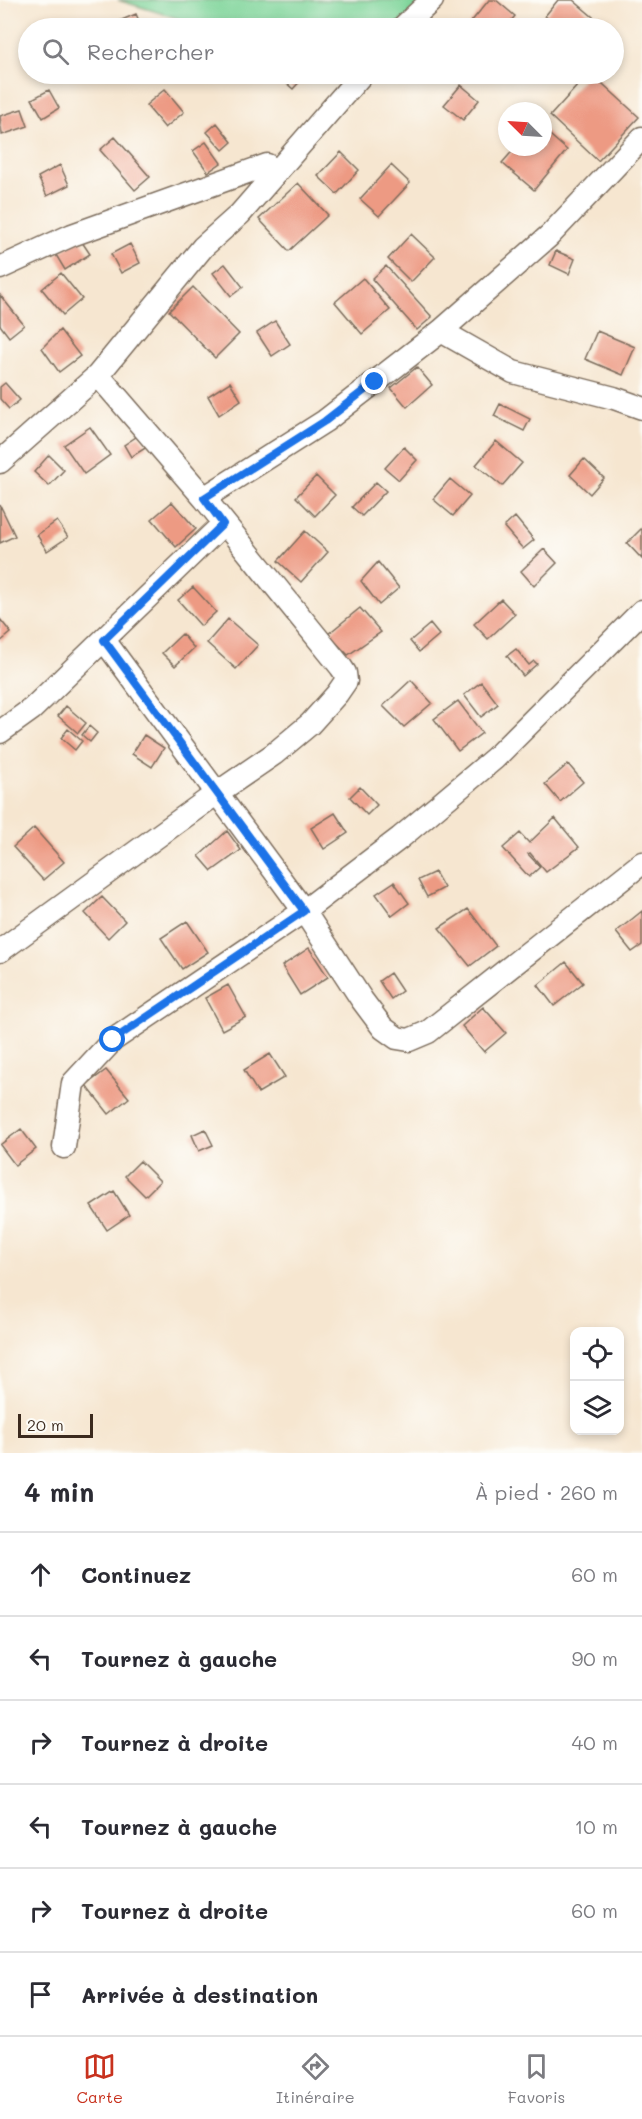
<!DOCTYPE html>
<html lang="fr">
<meta charset="utf-8">
<style>
:root{--surface:#fff;--page:#f2f2f3;--text:#2b2b33;--muted:#7c7c81;--line:#e1e1e2;--accent:#c8321e}
body{margin:0;font-family:Mali,sans-serif;background:var(--page);color:var(--text)}
.controls{position:absolute;right:18px;bottom:18px;display:grid;overflow:hidden;border-radius:12px;box-shadow:0 3px 9px #0003}
.controls button{width:54px;height:54px;display:grid;place-items:center;padding:0;border:0;border-bottom:2px solid var(--line);background:var(--surface);color:var(--text);font:30px sans-serif}
.compass{position:absolute;left:498px;top:102px;width:54px;height:54px;border-radius:50%;background:var(--surface);box-shadow:0 3px 9px #0003;rotate:294deg}
.scale{position:absolute;left:18px;bottom:15px;width:75px;box-sizing:border-box;padding-left:6px;border:3px solid #3b2a1e;border-top:0;font-size:16px;line-height:21px;white-space:nowrap;color:#3b2a1e;-webkit-text-stroke:4px #fdfcf7;paint-order:stroke}
.stop{position:absolute;width:18px;height:18px;margin:-14px;border:4px solid #1a73e8;border-radius:50%;background:#fff}
.stop.end{background:#1a73e8;border-color:#fff;box-shadow:0 2px 6px #0008}
.list{margin:0;padding:0;list-style:none}
h2{display:flex;justify-content:space-between;align-items:center;height:78px;margin:0;padding:0 24px;font-size:26px}
h2 small{font-size:20px;font-weight:400;color:var(--muted)}
.list li{display:grid;grid-template-columns:39px 1fr auto;gap:18px;align-items:center;box-sizing:border-box;height:84px;padding:0 24px;border-top:2px solid var(--line)}
.list b{display:block;font-size:22px;white-space:nowrap}
.list em{font-size:20px;font-style:normal;color:var(--muted)}
.icon{flex:none;width:33px;height:33px;fill:none;stroke:currentColor;stroke-width:2;stroke-linecap:round;stroke-linejoin:round}
.map{position:relative;flex:none;width:642px;height:1453px;overflow:hidden}
.search{position:absolute;background:var(--surface);box-shadow:0 3px 9px #0003;left:18px;right:18px;top:18px;height:66px;display:flex;align-items:center;gap:15px;box-sizing:border-box;padding:0 21px;border-radius:33px;color:var(--muted);font-size:22px}
.sheet{height:582px;background:var(--surface)}
nav{display:flex;justify-content:space-around;align-items:center;box-sizing:border-box;height:84px;border-top:2px solid var(--line);background:var(--surface);font-size:16px;color:var(--muted)}
nav a{display:grid;justify-items:center;gap:3px}
nav .on{color:var(--accent)}
.map>svg:first-child{display:block}
</style>
<div class="map">
<svg width="642" height="1453" viewBox="0 0 642 1453">
<rect width="100%" height="100%" fill="#fdfcf7"/>
<filter id="ink" filterUnits="userSpaceOnUse"><feTurbulence type="fractalNoise" baseFrequency=".0167" numOctaves="2"/><feDisplacementMap in="SourceGraphic" scale="12" xChannelSelector="R" yChannelSelector="G"/><feConvolveMatrix kernelMatrix="1 2 1 2 8 2 1 2 1" color-interpolation-filters="sRGB"/></filter>
<filter id="wash" filterUnits="userSpaceOnUse"><feTurbulence type="fractalNoise" baseFrequency=".008" numOctaves="4" result="noise"/><feDisplacementMap in="SourceGraphic" scale="24" xChannelSelector="R" yChannelSelector="G"/><feGaussianBlur stdDeviation="1.35" result="paint"/><feColorMatrix in="noise" values="0 0 0 0 0 0 0 0 0 0 0 0 0 0 0 0 0 1.4 0 .05"/><feComposite in="paint" operator="in"/></filter>
<g filter="url(#wash)">
<rect width="100%" height="100%" fill="#f6e6d0"/>
<!-- green -->
<path fill="#7dd499" stroke="#5c7f5c" stroke-width="1.5" d="M118,0h313l-29,28h-193z"/>
<g id="blocks">
<!-- building -->
<path fill="#ed9a83" d="M489,0h7l19,16 -10,12h-39z
M558,0h15l33,28h-46l-15,-12z
M136,14l6,14h-31l-1,-3z
M276,74h26l3,2 -12,13z
M588,74h4l47,43 -41,44 -48,-45z
M461,85l18,15 -16,20 -19,-15z
M165,89l19,23 -19,16 -19,-23z
M49,90l10,18 -16,10 -11,-19z
M22,109l6,17 -26,9 -2,-19z
M217,123l15,19 -9,8 -16,-18z
M543,129l24,21 -33,40 -32,-27 14,-16h27z
M115,137l35,40 -15,13 -35,-40z
M206,142l15,21 -13,9 -15,-21z
M341,152l18,18 -22,24 -19,-18z
M60,165l9,20 -22,11 -9,-19z
M391,165l19,18 -31,33 -19,-17z
M298,183l30,32 -39,36 -30,-32z
M411,234l24,23 -24,25 -23,-23z
M80,239l10,15 -25,16 -9,-15z
M130,244l10,19 -19,10 -10,-19z
M556,251l19,8 -6,15 -19,-9z
M225,264l18,23 -12,9 -18,-23z
M386,266l46,51 -15,13 -45,-51z
M61,273l21,26 -19,16 -21,-26z
M363,278l27,32 -28,24 -27,-32z
M193,287l46,47 -24,24 -46,-47z
M0,295l24,30 -15,12 -9,-12z
M275,321l15,23 -18,12 -15,-23z
M60,330l20,26 -21,16 -17,-24z
M597,331l38,16 -12,28 -38,-16z
M417,367l15,18 -25,22 -16,-19z
M230,382l11,18 -22,15 -11,-19z
M5,383l15,17 -11,9 -9,-10v-12z
M500,404l30,15 -6,12 -30,-15z
M90,427l20,28 -26,19 -20,-29z
M139,435l8,12 -16,10 -7,-12z
M496,441l26,22 -20,23 -26,-21z
M404,447l13,13 -18,20 -14,-12z
M49,455l15,15 -15,16 -15,-14z
M584,459l20,19 -14,16 -20,-19z
M316,476l19,19 -20,21 -19,-19z
M450,479l20,17 -17,20 -20,-17z
M376,482l10,9 -24,25 -10,-9z
M172,502l24,27 -20,18 -24,-28z
M0,505l15,31 -15,7z
M515,517l19,23 -11,9 -19,-22z
M57,521l11,16 -21,14 -10,-16z
M642,528v31l-15,-16z
M305,531l23,21 -27,30 -23,-21z
M544,549l13,14 -23,23 -13,-15z
M378,562l21,26 -20,17 -18,-24z
M193,587l23,25 -15,14 -23,-26z
M501,599l14,15 -27,25 -14,-15z
M360,608l21,24 -33,23 -20,-21z
M0,619l11,14 -11,9z
M228,619l30,26 -22,24 -29,-26z
M430,624l9,11 -20,17 -9,-11z
M182,634l12,14 -19,18 -13,-13z
M516,649l13,16 5,-4 3,3 -14,12 -16,-20z
M411,680l21,23 -28,24 -21,-21z
M481,682l17,22 -17,13 -17,-22z
M458,701l24,32 -24,18 -24,-32z
M66,706l20,17 -8,10 -20,-17z
M89,726l8,7 -7,9 -8,-7z
M68,729l14,12 -7,9 -14,-12z
M144,735l20,13 -12,19 -20,-13z
M568,764l15,18 -23,20 -15,-18z
M360,787l17,18 -10,10 -17,-18z
M335,813l13,20 -24,16 -13,-21z
M555,818l24,29 -33,25 -16,-19 -2,1 12,13 -11,10 -26,-29 17,-15 9,10z
M34,828l30,34 -21,18 -30,-33z
M227,831l14,19 -29,21 -13,-15z
M435,872l9,16 -17,9 -9,-17z
M394,882l15,21 -17,13 -16,-22z
M102,897l23,24 -17,17 -23,-25z
M468,909l28,37 -26,20 -31,-38z
M642,911v34l-10,7 -16,-20z
M187,921l21,31 -26,17 -21,-31z
M309,948l19,29 -28,18 -18,-29z
M566,962l17,21 -29,23 -16,-21z
M390,973l12,18 -11,8 -12,-18z
M228,985l18,32 -24,13 -17,-32z
M483,1007l23,26 -22,19 -22,-26z
M270,1054l15,23 -27,16 -14,-23z
M106,1070l23,28 -20,16 -23,-29z
M21,1129l15,20 -21,16 -15,-20z
M205,1129l8,16 -14,6 -7,-16z
M140,1161l20,20 -15,15 -20,-20z
M114,1191l15,24 -22,15 -16,-24z"/>
</g>
</g>
<g filter="url(#ink)">
<use href="#blocks" fill-opacity="0" stroke="#7c6c5c" stroke-width="1.5"/>
<g fill="none" stroke-linecap="round" stroke-linejoin="round">
<!-- street casing -->
<g stroke="#7c6c5c" stroke-width="25">
<path id="street" d="M402,28l30,-28
M0,268l72,-33 195,-70
M441,331l72,41 101,26 28,10
M0,462l98,-87 105,-128 37,-33 122,-140
M204,498l121,-77 116,-90 108,-95 93,-98
M104,640l200,271 58,89 21,28 14,10 12,2 19,-8 214,-169
M0,732l32,-23 191,-185
M0,951l217,-158 57,-39 36,-30 27,-30 9,-13 -1,-8 -4,-6 -137,-169 -106,-123
M64,1147l9,-64 40,-43 191,-129 96,-73 95,-80 147,-147"/>
</g>
<!-- street -->
<use href="#street" stroke="#fff" stroke-width="22"/>
</g>
</g>
<g fill="none" stroke-linecap="round" stroke-linejoin="round" filter="url(#ink)">
<!-- route -->
<path stroke="#1a73e8" stroke-width="8" d="M113,1040l191,-129 -200,-271 119,-116 -19,-26 121,-77 50,-39"/>
</g>
</svg>
<div class="controls">
<button><svg class="icon" aria-label="locate" viewBox="0 0 24 24"><circle cx="12" cy="12" r="6"/><path d="M12 2v4M12 18v4M2 12h4M18 12h4"/></svg></button>
<button><svg class="icon" aria-label="layers" viewBox="0 0 24 24"><path d="M12 4l9 5-9 5-9-5zM3 14l9 5 9-5"/></svg></button>
</div>
<svg class="compass" viewBox="-18 -18 36 36"><path d="M0-13l5 13h-10z" fill="#e53935"/><path d="M0 13l5-13h-10z" fill="#7c7c81"/></svg>
<div class="scale">20 m</div>
<div class="stop" style="left:113px;top:1040px"></div>
<div class="stop end" style="left:375px;top:382px"></div>
<div class="search"><svg class="icon" aria-label="search" viewBox="0 0 24 24"><circle cx="10" cy="10" r="6"/><path d="M15 15l6 6"/></svg>Rechercher</div>
</div>
<section class="sheet">
<h2>4 min<small>À pied · 260 m</small></h2>
<ul class="list">
<li><svg class="icon" aria-label="ahead" viewBox="0 0 24 24"><path d="M12 20V5M6 11l6-6 6 6"/></svg><div><b>Continuez</b></div><em>60 m</em></li>
<li><svg class="icon" aria-label="left" viewBox="0 0 24 24"><path d="M17 20v-9H6M10 6l-5 5 5 5"/></svg><div><b>Tournez à gauche</b></div><em>90 m</em></li>
<li><svg class="icon" aria-label="right" viewBox="0 0 24 24"><path d="M7 20v-9h11M14 6l5 5-5 5"/></svg><div><b>Tournez à droite</b></div><em>40 m</em></li>
<li><svg class="icon" aria-label="left" viewBox="0 0 24 24"><path d="M17 20v-9H6M10 6l-5 5 5 5"/></svg><div><b>Tournez à gauche</b></div><em>10 m</em></li>
<li><svg class="icon" aria-label="right" viewBox="0 0 24 24"><path d="M7 20v-9h11M14 6l5 5-5 5"/></svg><div><b>Tournez à droite</b></div><em>60 m</em></li>
<li><svg class="icon" aria-label="arrive" viewBox="0 0 24 24"><path d="M6 21V4h12l-3 4 3 4H6"/></svg><div><b>Arrivée à destination</b></div></li>
</ul>
</section>
<nav>
<a class="on"><svg class="icon" aria-label="map" viewBox="0 0 24 24"><path d="M3 6l6-2 6 2 6-2v14l-6 2-6-2-6 2zM9 4v14M15 6v14"/></svg>Carte</a>
<a><svg class="icon" aria-label="directions" viewBox="0 0 24 24"><path d="M12 3l9 9-9 9-9-9zM9 14v-3h6M13 9l2 2-2 2"/></svg>Itinéraire</a>
<a><svg class="icon" aria-label="saved" viewBox="0 0 24 24"><path d="M7 4h10v16l-5-4-5 4z"/></svg>Favoris</a>
</nav>
